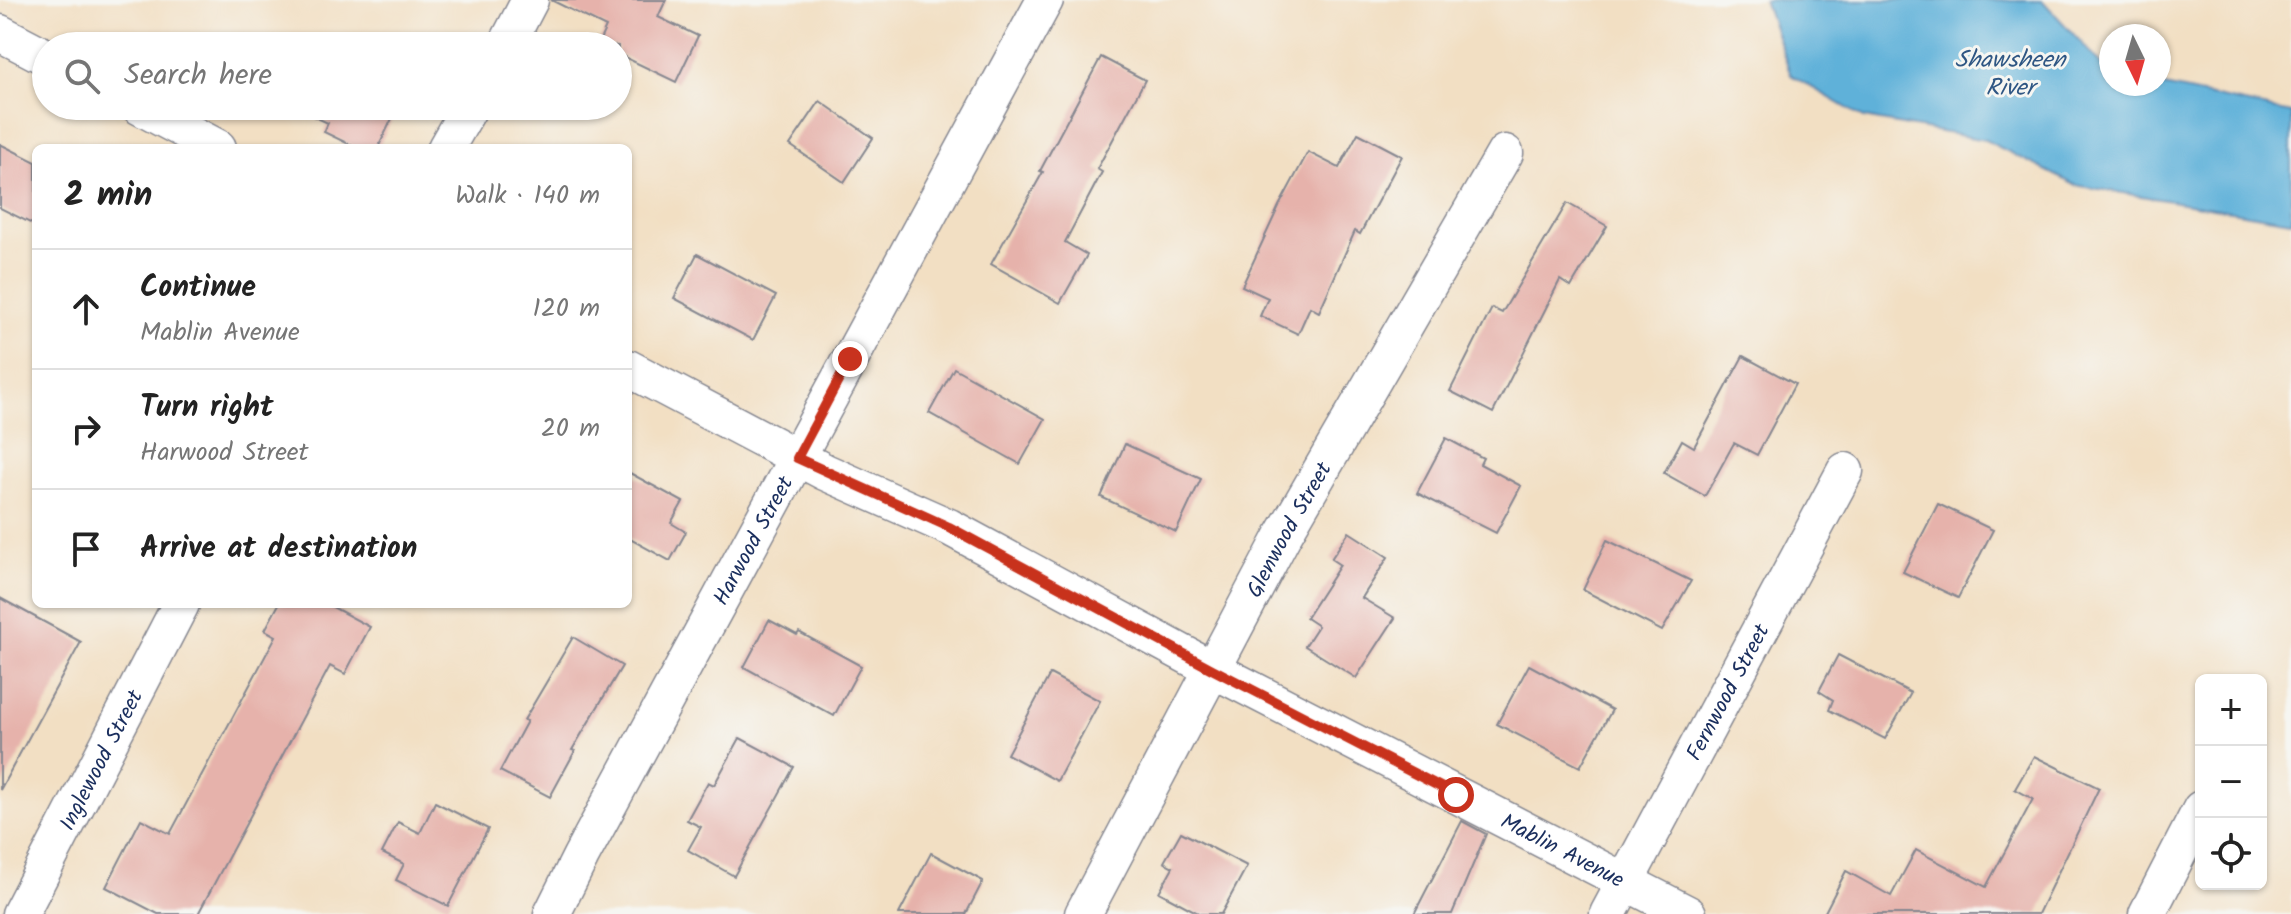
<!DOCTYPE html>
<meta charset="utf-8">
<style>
body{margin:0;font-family:Kalam,sans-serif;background:#f2f2f2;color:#222}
.controls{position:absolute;right:24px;bottom:24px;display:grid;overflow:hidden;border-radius:12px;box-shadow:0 2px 6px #0004}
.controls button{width:72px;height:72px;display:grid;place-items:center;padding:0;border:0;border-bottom:2px solid #e0e0e0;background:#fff;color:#222;font:40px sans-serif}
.compass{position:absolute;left:2099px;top:24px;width:72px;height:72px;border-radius:50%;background:#fff;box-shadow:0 2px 6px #0004;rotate:175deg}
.stop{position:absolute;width:24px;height:24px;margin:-18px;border:6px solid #c8321e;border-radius:50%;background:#fff}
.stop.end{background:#c8321e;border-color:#fff;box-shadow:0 2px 8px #0008}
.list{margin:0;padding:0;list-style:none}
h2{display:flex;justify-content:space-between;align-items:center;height:104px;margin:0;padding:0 32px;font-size:34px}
h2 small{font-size:26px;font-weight:400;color:#767676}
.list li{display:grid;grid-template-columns:52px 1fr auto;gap:24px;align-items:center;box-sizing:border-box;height:120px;padding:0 32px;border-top:2px solid #e0e0e0}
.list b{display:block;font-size:30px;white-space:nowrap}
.list p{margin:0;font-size:26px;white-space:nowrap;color:#767676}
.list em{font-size:26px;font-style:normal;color:#767676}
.icon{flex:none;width:44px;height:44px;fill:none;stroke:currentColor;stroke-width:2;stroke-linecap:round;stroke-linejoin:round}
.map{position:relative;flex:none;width:2291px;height:914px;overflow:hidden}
.search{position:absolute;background:#fff;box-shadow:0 2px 6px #0004;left:32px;top:32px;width:600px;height:88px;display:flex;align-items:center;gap:20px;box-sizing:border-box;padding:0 28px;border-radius:44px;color:#767676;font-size:30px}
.panel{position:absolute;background:#fff;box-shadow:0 2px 6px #0004;left:32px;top:144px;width:600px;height:464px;border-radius:12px}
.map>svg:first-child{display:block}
</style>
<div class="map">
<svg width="2291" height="914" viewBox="0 0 2291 914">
<rect width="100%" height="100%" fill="#f6f6f2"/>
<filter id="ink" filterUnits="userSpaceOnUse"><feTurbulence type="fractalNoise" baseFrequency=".0125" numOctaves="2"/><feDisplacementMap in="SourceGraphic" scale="16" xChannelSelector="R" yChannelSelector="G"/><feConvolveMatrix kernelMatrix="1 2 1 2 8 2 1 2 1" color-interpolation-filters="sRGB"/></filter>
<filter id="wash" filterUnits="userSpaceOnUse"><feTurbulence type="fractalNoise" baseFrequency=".006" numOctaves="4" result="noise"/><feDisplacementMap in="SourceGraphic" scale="32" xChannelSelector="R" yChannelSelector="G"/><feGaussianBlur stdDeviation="1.8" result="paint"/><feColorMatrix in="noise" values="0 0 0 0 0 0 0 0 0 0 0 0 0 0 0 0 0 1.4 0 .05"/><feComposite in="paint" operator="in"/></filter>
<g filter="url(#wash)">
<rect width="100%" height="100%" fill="#f2dfc3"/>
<polygon fill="#5eb1d9" stroke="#3c709c" stroke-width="2" points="1764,0 2042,0 2111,75 2111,84 2155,84 2291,113 2291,221 2075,185 1985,140 1864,118 1791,75"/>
<g id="blocks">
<g fill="#e6b2ab">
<polygon points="551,0 666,0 658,17 698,36 676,82 618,54 618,46 598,44 606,27"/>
<polygon points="1101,57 1145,80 1097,169 1102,172 1065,242 1087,255 1060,303 991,264 1043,172 1040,171"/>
<polygon points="820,101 873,138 844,182 790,145"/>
<polygon points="291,106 398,106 378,148 357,148 324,132 328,123"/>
<polygon points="1358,133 1402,156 1360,234 1355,231 1319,312 1310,307 1298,334 1260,316 1268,298 1242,286 1279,206 1308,152 1339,168"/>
<polygon points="0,144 36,162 36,226 0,208"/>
<polygon points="1567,203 1607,226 1571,287 1560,280 1493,413 1450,391 1492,308 1502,313"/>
<polygon points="697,254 776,296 753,340 674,298"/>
<polygon points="1743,356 1795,384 1757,455 1734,443 1705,496 1664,473 1682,440 1694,447"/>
<polygon points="954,368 1045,419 1020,464 929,413"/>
<polygon points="1446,438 1483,458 1480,464 1521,486 1496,533 1417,493"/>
<polygon points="1125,444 1201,479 1176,532 1101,497"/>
<polygon points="628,472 683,502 671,523 686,532 670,561 628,538"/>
<polygon points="1938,504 1993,530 1958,598 1903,572"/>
<polygon points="1349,532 1388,557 1362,598 1395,618 1356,678 1305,646 1318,626 1306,618 1340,565 1331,559"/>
<polygon points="1607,540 1691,581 1662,631 1583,590"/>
<polygon points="0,598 81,642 0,790"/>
<polygon points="279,604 327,604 370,627 345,674 330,666 198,914 158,914 106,887 141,819 170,834 276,636 265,630"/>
<polygon points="769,620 797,635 799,632 861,666 834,716 744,667"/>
<polygon points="573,637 622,666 572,750 575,751 550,797 500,771 527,721 524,720"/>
<polygon points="1838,655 1911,693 1885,739 1829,710 1833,700 1819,691"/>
<polygon points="1529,665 1612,710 1580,767 1497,724"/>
<polygon points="1050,674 1100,701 1057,781 1007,754"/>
<polygon points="740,738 794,767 734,876 688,850 701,827 687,820 708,782 714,785"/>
<polygon points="2034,756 2099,788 2038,914 1824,914 1846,871 1891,896 1916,850 1986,887 2033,799 2015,789"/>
<polygon points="435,802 488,829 448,906 396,880 404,864 382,853 398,822 420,833"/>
<polygon points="1462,821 1486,834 1452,914 1414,914"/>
<polygon points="1181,832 1247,866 1221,914 1200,914 1159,892 1173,867 1164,862"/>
<polygon points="931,853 983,881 966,914 899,914"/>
</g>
</g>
</g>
<g filter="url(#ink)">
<use href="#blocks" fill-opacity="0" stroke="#868790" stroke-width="2"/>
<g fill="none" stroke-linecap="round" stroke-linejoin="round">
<defs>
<g id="minor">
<polyline points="0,33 46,57"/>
<polyline points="506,46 530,0"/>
<polyline points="139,106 218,148"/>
<polyline points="446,148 470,106"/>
<path id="s1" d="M628 368 825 472 949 527 1212 669 1688 914"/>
<path id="s2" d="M20 914 181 604"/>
<path id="s3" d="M552 914 581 856 1045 0"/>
<path id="s4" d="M1083 914 1284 534 1505 153"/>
<path id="s5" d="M1608 914 1845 471"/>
<polyline points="2147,914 2201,809"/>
</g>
</defs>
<use href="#minor" stroke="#868790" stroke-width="39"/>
<use href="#minor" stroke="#fff" stroke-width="36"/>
</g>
</g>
<g fill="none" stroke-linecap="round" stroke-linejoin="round" filter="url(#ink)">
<polyline stroke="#c8321e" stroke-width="10" points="850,359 797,458 949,527 1212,669 1456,795"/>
</g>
<g text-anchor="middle" stroke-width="6" stroke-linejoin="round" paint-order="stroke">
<g font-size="22" fill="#1b2f5e" stroke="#f6f6f2">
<text dy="8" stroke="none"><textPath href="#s4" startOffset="436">Glenwood Street</textPath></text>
<text dy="8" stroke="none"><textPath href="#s3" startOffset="424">Harwood Street</textPath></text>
<text dy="8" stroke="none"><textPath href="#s5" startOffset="252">Fernwood Street</textPath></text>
<text dy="8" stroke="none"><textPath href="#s2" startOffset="174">Inglewood Street</textPath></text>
<text dy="8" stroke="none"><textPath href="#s1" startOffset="1052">Mablin Avenue</textPath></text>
</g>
<g font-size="24" font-style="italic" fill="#2f5683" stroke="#f6f6f2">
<text x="2010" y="67">Shawsheen<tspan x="2010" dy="28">River</tspan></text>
</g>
</g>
</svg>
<div class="controls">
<button>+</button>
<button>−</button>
<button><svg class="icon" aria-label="locate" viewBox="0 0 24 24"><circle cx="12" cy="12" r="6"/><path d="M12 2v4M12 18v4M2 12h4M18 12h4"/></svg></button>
</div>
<svg class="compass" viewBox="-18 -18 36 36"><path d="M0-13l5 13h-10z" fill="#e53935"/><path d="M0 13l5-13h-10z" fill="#767676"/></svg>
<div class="stop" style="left:1456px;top:795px"></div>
<div class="stop end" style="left:850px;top:359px"></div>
<div class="search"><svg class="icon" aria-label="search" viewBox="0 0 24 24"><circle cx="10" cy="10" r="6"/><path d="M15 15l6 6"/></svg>Search here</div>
<section class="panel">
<h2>2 min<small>Walk · 140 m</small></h2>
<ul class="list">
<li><svg class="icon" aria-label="ahead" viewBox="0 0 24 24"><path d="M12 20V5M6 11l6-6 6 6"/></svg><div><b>Continue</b><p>Mablin Avenue</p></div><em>120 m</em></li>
<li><svg class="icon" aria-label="right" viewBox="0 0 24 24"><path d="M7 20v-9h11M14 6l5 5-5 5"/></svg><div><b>Turn right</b><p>Harwood Street</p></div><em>20 m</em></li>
<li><svg class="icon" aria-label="arrive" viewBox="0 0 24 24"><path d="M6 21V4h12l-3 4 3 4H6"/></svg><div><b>Arrive at destination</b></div></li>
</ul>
</section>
</div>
